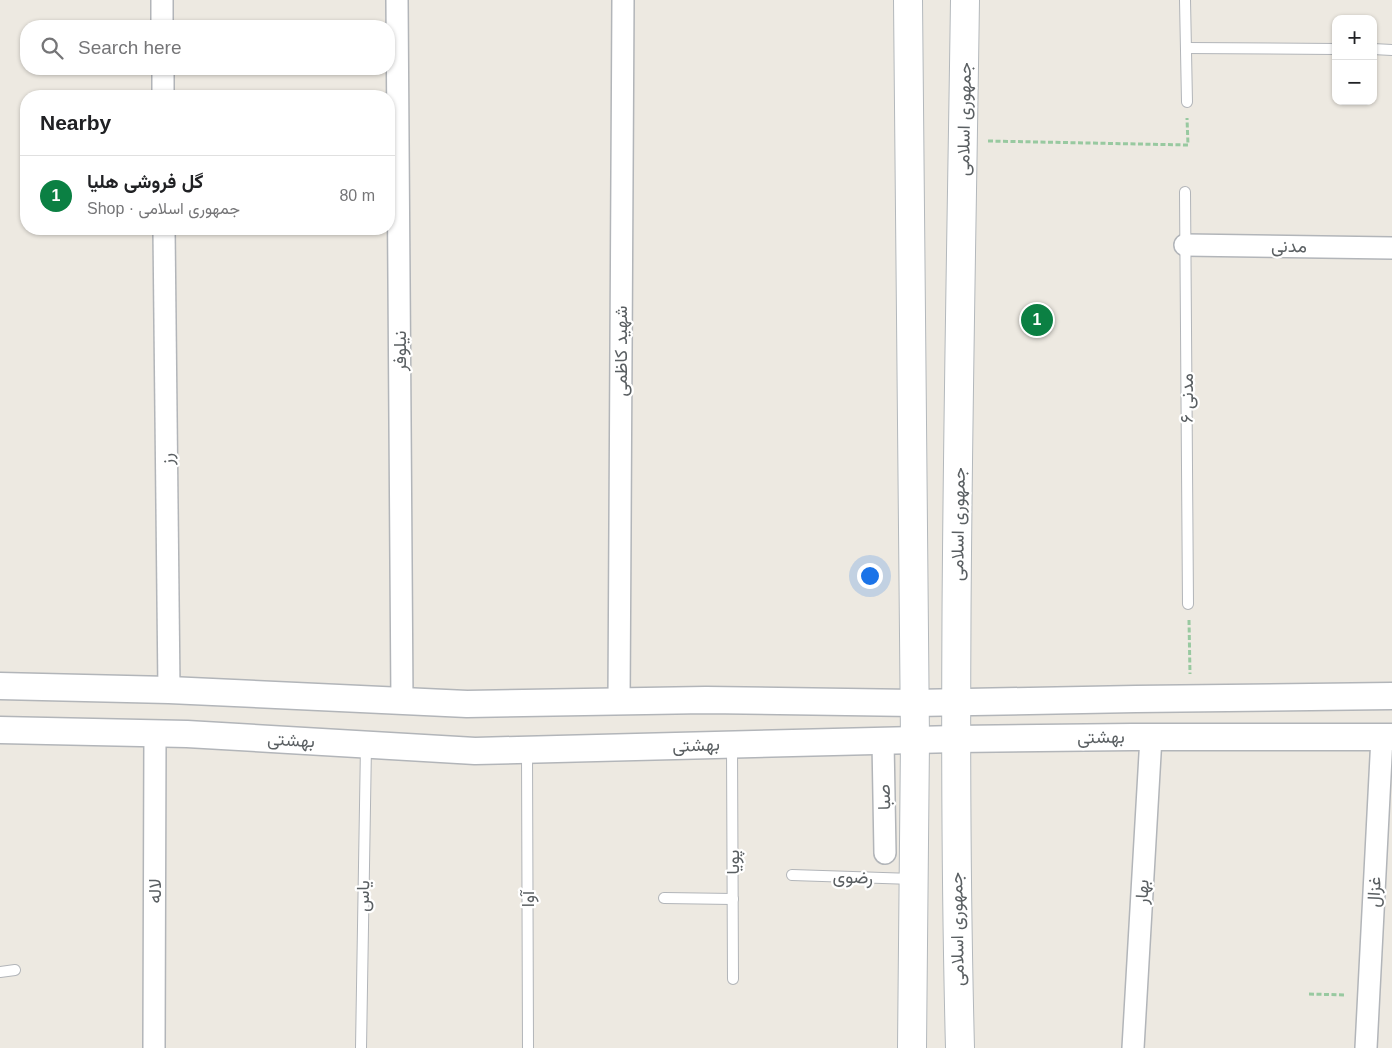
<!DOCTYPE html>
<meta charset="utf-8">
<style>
body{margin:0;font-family:Arial,Vazirmatn,sans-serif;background:#f2f2f2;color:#202124}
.controls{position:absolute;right:15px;top:15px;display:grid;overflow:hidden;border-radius:10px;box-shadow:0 1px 4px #0004}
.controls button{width:45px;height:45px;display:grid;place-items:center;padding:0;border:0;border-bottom:1px solid #e0e0e0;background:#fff;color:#202124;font:25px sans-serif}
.you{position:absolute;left:869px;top:575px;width:18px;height:18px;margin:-12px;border:4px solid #fff;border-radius:50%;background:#1a73e8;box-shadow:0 0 0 8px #1a73e833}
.badge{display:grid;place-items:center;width:32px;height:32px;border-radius:50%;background:#0b8043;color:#fff;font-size:16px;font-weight:700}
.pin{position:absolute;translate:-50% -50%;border:2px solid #fff;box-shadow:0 1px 5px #0006}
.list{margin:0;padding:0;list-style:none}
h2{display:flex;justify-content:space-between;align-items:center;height:65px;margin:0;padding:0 20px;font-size:21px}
h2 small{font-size:16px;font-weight:400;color:#757577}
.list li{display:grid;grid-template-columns:32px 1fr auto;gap:15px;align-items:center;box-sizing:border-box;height:80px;padding:0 20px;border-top:1px solid #e0e0e0}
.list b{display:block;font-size:19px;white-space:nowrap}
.list p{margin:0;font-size:16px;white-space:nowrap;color:#757577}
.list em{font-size:16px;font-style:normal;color:#757577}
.icon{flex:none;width:28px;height:28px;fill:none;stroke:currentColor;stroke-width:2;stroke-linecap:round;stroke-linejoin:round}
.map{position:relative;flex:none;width:1392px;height:1048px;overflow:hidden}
.search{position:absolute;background:#fff;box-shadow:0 1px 4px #0004;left:20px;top:20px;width:375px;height:55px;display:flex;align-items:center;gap:12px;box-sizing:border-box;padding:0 18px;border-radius:20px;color:#757577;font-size:19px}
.panel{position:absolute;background:#fff;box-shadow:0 1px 4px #0004;left:20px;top:90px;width:375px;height:145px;border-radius:20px}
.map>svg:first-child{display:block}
</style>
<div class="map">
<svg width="1392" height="1048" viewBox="0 0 1392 1048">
<rect width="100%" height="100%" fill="#ede9e1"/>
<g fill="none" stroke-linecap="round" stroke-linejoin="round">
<defs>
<g id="service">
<polyline points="1185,0 1187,102"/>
<polyline points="1186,48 1336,49"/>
<polyline points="1373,49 1392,50"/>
<polyline points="1185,192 1188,604"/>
<polyline points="732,745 733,979"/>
<polyline points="527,751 528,1048"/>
<polyline points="792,875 913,879"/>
<polyline points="664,898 733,899"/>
<polyline points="0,972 15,970"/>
<polyline points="361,1048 366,745"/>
</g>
<g id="minor">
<polyline points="162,0 162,26"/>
<polyline points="397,0 402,702"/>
<polyline points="163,69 163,96"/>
<polyline points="164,229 169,690"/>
<polyline points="1185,245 1392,248"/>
<polyline points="619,702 623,0"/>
<polyline points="883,741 885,853"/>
<polyline points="154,1048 155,734"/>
<polyline points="1133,1048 1151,737"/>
<polyline points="1366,1048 1382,737"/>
</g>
<g id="tertiary">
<polyline points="0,686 169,690 467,704 706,700 914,703 1136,699 1392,696"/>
<polyline points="0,730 187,734 475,751 956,739 1132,737 1392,737"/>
</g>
<g id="secondary">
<polyline points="908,0 915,740 912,1048"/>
<path d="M960 1048C951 699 960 349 965 0"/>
</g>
</defs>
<use href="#service" stroke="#b2b5b9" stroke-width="12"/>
<use href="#minor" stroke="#b2b5b9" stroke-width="24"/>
<use href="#tertiary" stroke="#b2b5b9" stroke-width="29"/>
<use href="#secondary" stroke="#b3b8bc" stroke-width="30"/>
<g stroke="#98c9a0" stroke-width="3" stroke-dasharray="5 2.5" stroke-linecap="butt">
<polyline points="988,141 1188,145 1187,118"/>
<polyline points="1189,620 1190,674"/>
<polyline points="1309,994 1346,995"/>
</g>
<use href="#service" stroke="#fff" stroke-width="10"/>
<use href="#minor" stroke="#fff" stroke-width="21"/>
<use href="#tertiary" stroke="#fff" stroke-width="26"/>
<use href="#secondary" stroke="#fff" stroke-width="28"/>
</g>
<g text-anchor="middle" stroke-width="4.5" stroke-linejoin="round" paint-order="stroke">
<g font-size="18" fill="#5a5f62" stroke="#fff">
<text transform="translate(964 119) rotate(-89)" y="6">جمهوری اسلامی</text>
<text transform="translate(1289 246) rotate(1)" y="6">مدنی</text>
<text transform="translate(400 351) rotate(-90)" y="6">نیلوفر</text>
<text transform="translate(621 351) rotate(-90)" y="6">شهید کاظمی</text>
<text transform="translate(1187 398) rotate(-90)" y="6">مدنی ۶</text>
<text transform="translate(167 459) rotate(-91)" y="6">رز</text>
<text transform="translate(958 524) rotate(-89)" y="6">جمهوری اسلامی</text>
<text transform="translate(1101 737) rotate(-1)" y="6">بهشتی</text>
<text transform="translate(291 740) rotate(3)" y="6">بهشتی</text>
<text transform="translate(696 745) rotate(-2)" y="6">بهشتی</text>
<text transform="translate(884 797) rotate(-91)" y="6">صبا</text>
<text transform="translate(733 862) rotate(-90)" y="6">پویا</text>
<text transform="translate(853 877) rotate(2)" y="6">رضوی</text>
<text transform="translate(155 891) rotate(-90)" y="6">لاله</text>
<text transform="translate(1142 892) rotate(-87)" y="6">بهار</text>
<text transform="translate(1374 892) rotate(-87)" y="6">غزال</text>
<text transform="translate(363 896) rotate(-89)" y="6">یاس</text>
<text transform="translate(528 899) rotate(-90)" y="6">آوا</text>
<text transform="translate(957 929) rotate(-91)" y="6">جمهوری اسلامی</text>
</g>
</g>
</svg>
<div class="controls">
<button>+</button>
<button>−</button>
</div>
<div class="you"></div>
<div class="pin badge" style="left:1037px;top:320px">1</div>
<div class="search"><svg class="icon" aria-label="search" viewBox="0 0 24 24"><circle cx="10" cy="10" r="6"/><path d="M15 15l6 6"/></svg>Search here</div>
<section class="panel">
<h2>Nearby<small></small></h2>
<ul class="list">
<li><span class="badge">1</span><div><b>گل فروشی هلیا</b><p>Shop · جمهوری اسلامی</p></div><em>80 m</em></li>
</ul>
</section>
</div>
